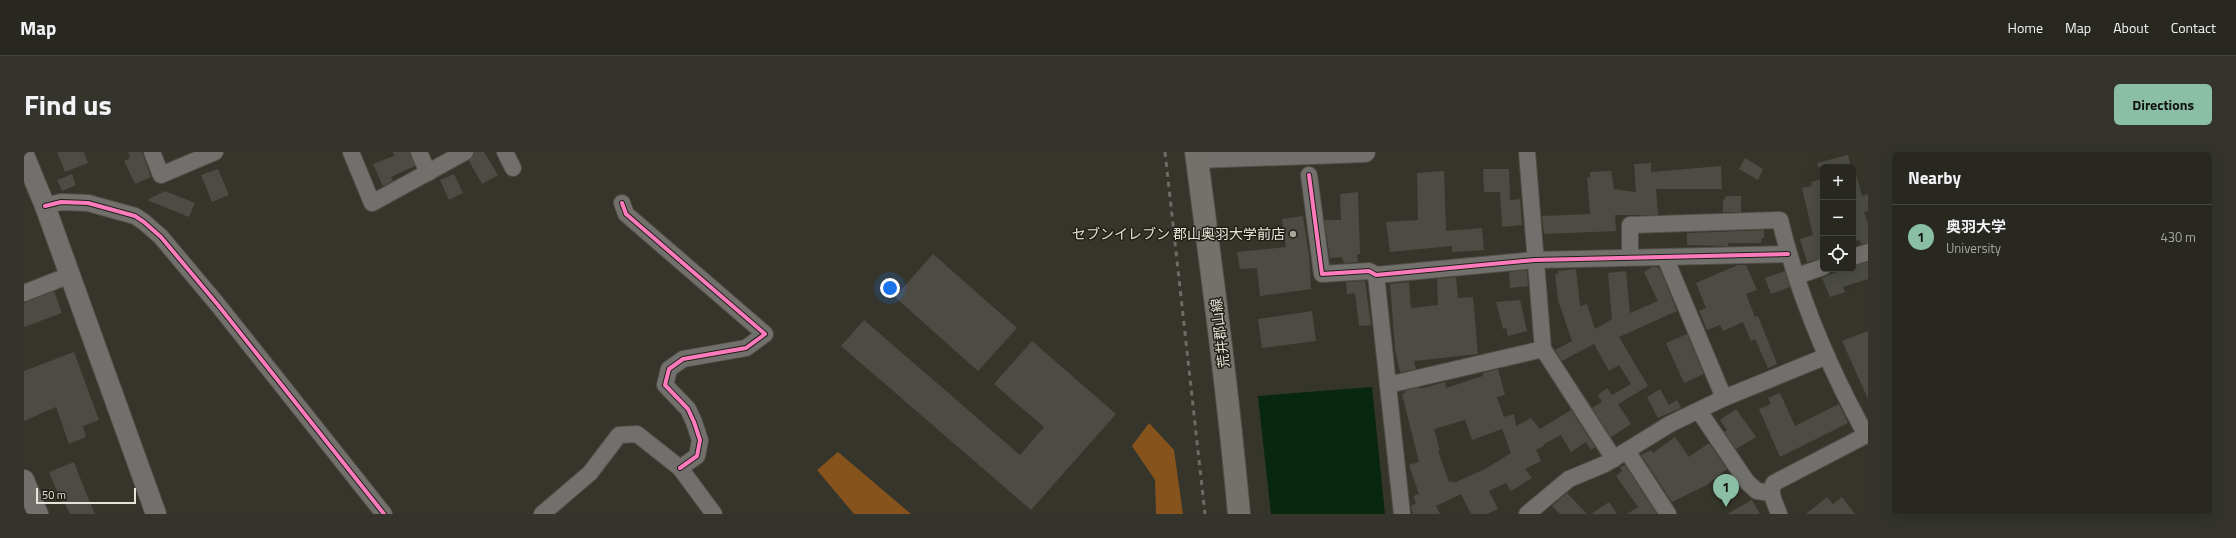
<!DOCTYPE html>
<meta charset="utf-8">
<style>
body{margin:0;font-family:"Titillium Web","Noto Sans JP",sans-serif;background:#34342d;color:#f1f3f6}
.controls{position:absolute;right:12px;top:12px;display:grid;overflow:hidden;border-radius:6px;box-shadow:0 4px 16px #0002}
.controls button{width:36px;height:36px;display:grid;place-items:center;padding:0;border:0;border-bottom:1px solid #44443e;background:#282820;color:#f1f3f6;font:20px sans-serif}
.scale{position:absolute;left:12px;bottom:10px;width:100px;box-sizing:border-box;padding-left:4px;border:2px solid #e4e4d9;border-top:0;font-size:11px;line-height:14px;white-space:nowrap;color:#e4e4d9;-webkit-text-stroke:3px #202018;paint-order:stroke}
.you{position:absolute;left:866px;top:136px;width:14px;height:14px;margin:-10px;border:3px solid #fff;border-radius:50%;background:#1a73e8;box-shadow:0 0 0 6px #1a73e833}
.badge{display:grid;place-items:center;width:26px;height:26px;border-radius:50%;background:#8abfa5;color:#111;font-size:13px;font-weight:700}
.pin{position:absolute;translate:-50% -33px;filter:drop-shadow(0 1px 2px #0008)}
.pin::after{content:'';position:absolute;top:21px;width:14px;height:12px;background:inherit;clip-path:polygon(0 0,100% 0,50% 100%)}
.list{margin:0;padding:0;list-style:none}
h2{display:flex;justify-content:space-between;align-items:center;height:52px;margin:0;padding:0 16px;font-size:17px}
h2 small{font-size:13px;font-weight:400;color:#a5a6a5}
.list li{display:grid;grid-template-columns:26px 1fr auto;gap:12px;align-items:center;box-sizing:border-box;height:64px;padding:0 16px;border-top:1px solid #44443e}
.list b{display:block;font-size:15px;white-space:nowrap}
.list p{margin:0;font-size:13px;white-space:nowrap;color:#a5a6a5}
.list em{font-size:13px;font-style:normal;color:#a5a6a5}
.icon{flex:none;width:22px;height:22px;fill:none;stroke:currentColor;stroke-width:2;stroke-linecap:round;stroke-linejoin:round}
.map{position:relative;flex:none;width:1844px;height:362px;overflow:hidden;border-radius:6px}
header{display:flex;align-items:center;gap:24px;box-sizing:border-box;height:56px;padding:0 20px;background:#282820;border-bottom:1px solid #44443e}
header strong{font-size:19px}
nav{display:flex;gap:22px;margin-inline-start:auto;font-size:14px}
.intro{display:flex;align-items:center;justify-content:space-between;box-sizing:border-box;height:96px;padding:0 24px}
h1{margin:0;font-size:28px}
.button{padding:10px 18px;border-radius:6px;background:#8abfa5;color:#111;font-size:14px;font-weight:700}
main{display:flex;gap:24px;padding:0 24px}
aside{flex:1;background:#282820;border-radius:6px;box-shadow:0 4px 16px #0002}
.map>svg:first-child{display:block}
</style>
<header>
<strong>Map</strong>
<nav><a>Home</a><a>Map</a><a>About</a><a>Contact</a></nav>
</header>
<div class="intro"><h1>Find us</h1><a class="button">Directions</a></div>
<main>
<div class="map">
<svg width="1844" height="362" viewBox="0 0 1844 362">
<rect width="100%" height="100%" fill="#36352b"/>
<g fill="#86531c">
<polygon points="1125,271 1150,298 1159,362 1132,362 1131,328 1108,294"/>
<polygon points="814,300 887,362 830,362 793,318"/>
</g>
<polygon fill="#07270e" points="1348,235 1361,362 1247,362 1234,244"/>
<g fill="#4c4c45" fill-rule="evenodd">
<polygon points="33,0 60,0 64,11 41,20"/>
<polygon points="104,0 118,0 127,25 111,32 100,9 106,6"/>
<polygon points="369,0 386,0 391,14 367,25 369,29 359,34 349,12 370,4"/>
<polygon points="450,0 460,0 474,23 458,32 445,9"/>
<polygon points="1824,3 1827,15 1794,15 1793,11"/>
<polygon points="1721,6 1739,17 1734,28 1715,17"/>
<polygon points="1627,11 1627,20 1697,14 1698,37 1632,37 1634,63 1591,63 1592,79 1520,82 1518,64 1566,62 1563,25 1566,26 1566,20 1587,19 1590,37 1612,40 1610,12"/>
<polygon points="194,17 205,43 188,50 177,23"/>
<polygon points="1459,17 1485,17 1486,48 1496,47 1498,73 1478,75 1476,40 1460,40"/>
<polygon points="1420,19 1422,79 1458,76 1460,98 1428,100 1428,94 1366,100 1362,70 1394,68 1393,21"/>
<polygon points="48,22 52,33 38,39 33,28"/>
<polygon points="430,22 439,41 425,48 416,28"/>
<polygon points="1832,22 1838,44 1844,42 1844,59 1840,60 1844,72 1844,91 1837,92 1835,88 1829,90 1829,23"/>
<polygon points="1799,27 1799,106 1783,110 1776,87 1789,83 1778,36 1788,34 1787,30"/>
<polygon points="141,39 171,51 165,65 123,48"/>
<polygon points="1334,40 1336,102 1333,102 1334,110 1320,111 1318,105 1306,106 1300,68 1317,68 1316,42"/>
<polygon points="1702,44 1717,44 1717,60 1699,60 1699,50"/>
<polygon points="1279,64 1285,104 1287,137 1236,144 1233,116 1216,117 1213,100 1262,95 1258,67"/>
<polygon points="1740,78 1740,86 1738,86 1737,91 1704,91 1704,94 1663,93 1663,81"/>
<polygon points="909,102 993,176 954,219 871,145"/>
<polygon points="1844,110 1844,127 1819,135 1821,140 1806,145 1798,126 1821,117 1829,117 1829,114"/>
<polygon points="1714,113 1722,113 1733,138 1722,142 1731,165 1734,164 1753,212 1744,216 1731,187 1727,189 1719,170 1699,179 1696,173 1683,178 1675,159 1682,156 1672,131"/>
<polygon points="1628,115 1634,115 1637,119 1653,159 1595,185 1624,234 1594,252 1607,272 1587,285 1568,256 1578,250 1574,243 1583,236 1588,243 1607,232 1595,213 1585,219 1570,192 1538,209 1531,198 1548,189 1534,148 1531,122 1534,122 1534,119 1552,117 1556,154 1563,152 1571,177 1588,167 1584,121 1602,119 1606,161 1634,149 1620,120"/>
<polygon points="1503,118 1504,134 1486,136 1485,120"/>
<polygon points="1761,119 1766,135 1747,142 1741,126"/>
<polygon points="1432,125 1434,146 1449,145 1454,202 1390,209 1392,217 1376,220 1371,197 1366,132 1385,130 1387,156 1414,153 1413,127"/>
<polygon points="1341,129 1347,173 1335,174 1331,141 1323,142 1322,130"/>
<polygon points="30,139 38,161 0,175 0,151"/>
<polygon points="1496,148 1503,179 1484,184 1482,176 1479,177 1472,150"/>
<polygon points="1288,159 1292,189 1238,196 1234,167"/>
<polygon points="840,168 996,303 1020,275 970,232 1008,189 1092,262 1007,358 817,194"/>
<polygon points="1844,179 1844,247 1818,189"/>
<polygon points="1663,182 1680,222 1660,231 1642,191"/>
<polygon points="50,200 75,268 59,274 62,285 45,292 32,255 0,269 0,219"/>
<path d="M1474 217 1481 243 1473 245 1480 265 1490 262 1492 274 1507 266 1516 277 1547 258 1571 295 1567 298 1562 290 1547 300 1537 283 1520 292 1521 293 1512 298 1517 309 1501 317 1508 326 1487 339 1482 331 1465 339 1474 357 1463 362H1447L1437 342 1412 354 1416 362H1389L1387 354 1392 351 1389 344 1395 342 1385 313 1395 310 1378 242 1381 241 1380 239 1396 235V237L1421 230 1422 236 1459 224V221ZM1441 268 1448 288 1478 277 1487 301 1461 317 1430 331 1429 329 1425 330 1414 299H1416L1410 277Z"/>
<polygon points="1636,237 1645,253 1653,248 1657,256 1634,266 1623,245"/>
<polygon points="1756,241 1771,274 1815,252 1824,271 1756,305 1735,257 1747,252 1744,246"/>
<polygon points="1712,257 1732,285 1712,297 1700,280 1703,278 1696,268"/>
<polygon points="1651,285 1665,305 1685,291 1703,317 1681,334 1648,350 1617,303 1627,298 1629,301"/>
<polygon points="50,310 62,341 71,362 46,362 40,350 38,351 25,320"/>
<polygon points="1601,313 1633,362 1603,362 1614,355 1592,324 1598,319 1596,315"/>
<polygon points="1543,341 1563,362 1536,362 1528,354"/>
<polygon points="1803,345 1809,352 1818,345 1831,362 1782,362"/>
<polygon points="1728,348 1736,362 1703,362"/>
<polygon points="1585,350 1593,362 1567,362"/>
</g>
<g fill="none" stroke-linecap="round" stroke-linejoin="round">
<defs>
<g id="minor">
<polyline points="128,0 137,23 191,0"/>
<polyline points="327,0 348,51 441,0"/>
<polyline points="395,0 404,21"/>
<polyline points="481,0 489,16"/>
<polyline points="1503,0 1519,197 1590,307"/>
<polyline points="1285,23 1298,122 1345,119 1352,123 1511,108 1764,102"/>
<polyline points="598,51 602,62 741,182 722,196 659,207 645,217 641,233 664,257 670,270 676,288 673,304 656,316"/>
<polyline points="21,54 37,50 64,51 111,64 120,70 137,85 194,153 360,362"/>
<path d="M1606 105V73L1756 68C1774 142 1805 216 1842 283"/>
<polyline points="1641,105 1700,246"/>
<polyline points="1829,105 1844,100"/>
<polyline points="1352,123 1378,362"/>
<polyline points="1773,124 1799,115"/>
<polyline points="0,141 46,123"/>
<polyline points="1364,233 1519,197"/>
<polyline points="1675,259 1723,330 1733,339 1748,341"/>
<polyline points="1603,299 1644,362"/>
<polyline points="518,362 566,321 595,283 613,282 656,316 690,362"/>
<polyline points="1503,362 1545,327 1581,312 1646,272 1700,246 1803,204"/>
<path d="M1755 362C1752 352 1744 341 1750 331L1844 282"/>
</g>
<g id="tertiary">
<polyline points="0,3 21,54 132,362"/>
<polyline points="1173,6 1341,0"/>
<polyline points="0,328 14,362"/>
</g>
<path id="secondary" d="M1172 0C1188 121 1204 241 1215 362"/>
</defs>
<use href="#minor" stroke="#515048" stroke-width="18"/>
<use href="#tertiary" stroke="#515048" stroke-width="22"/>
<use href="#secondary" stroke="#515048" stroke-width="24"/>
<use href="#minor" stroke="#72706c" stroke-width="16"/>
<use href="#tertiary" stroke="#72706c" stroke-width="20"/>
<use href="#secondary" stroke="#73716c" stroke-width="22"/>
<polyline stroke="#6c6b65" stroke-width="3" stroke-dasharray="5 5" stroke-linecap="butt" points="1141,0 1181,362"/>
<defs>
<g id="cycleway">
<polyline points="1285,23 1298,122 1345,119 1352,123 1511,108 1764,102"/>
<polyline points="598,51 602,62 741,182 722,196 659,207 645,217 641,233 664,257 670,270 676,288 673,304 656,316"/>
<polyline points="21,54 37,50 64,51 111,64 120,70 137,85 194,153 360,362"/>
</g>
</defs>
<use href="#cycleway" stroke="#202018" stroke-width="6"/>
<use href="#cycleway" stroke="#fd7abc" stroke-width="4"/>
</g>
<circle fill="#a7a79c" stroke="#202018" stroke-width="1.5" cx="1269" cy="82" r="4"/>
<g text-anchor="middle" stroke-width="3" stroke-linejoin="round" paint-order="stroke">
<g font-size="14" fill="#e4e4d9" stroke="#202018" text-anchor="end">
<text x="1261" y="87">セブンイレブン 郡山奥羽大学前店</text>
</g>
<g font-size="14" fill="#e4e4d9" stroke="#202018">
<text transform="translate(1196 181) rotate(-97)" y="5">荒井郡山線</text>
</g>
</g>
</svg>
<div class="controls">
<button>+</button>
<button>−</button>
<button><svg class="icon" aria-label="locate" viewBox="0 0 24 24"><circle cx="12" cy="12" r="6"/><path d="M12 2v4M12 18v4M2 12h4M18 12h4"/></svg></button>
</div>
<div class="scale">50 m</div>
<div class="you"></div>
<div class="pin badge" style="left:1702px;top:355px">1</div>
</div>
<aside>
<h2>Nearby<small></small></h2>
<ul class="list">
<li><span class="badge">1</span><div><b>奥羽大学</b><p>University</p></div><em>430 m</em></li>
</ul>
</aside>
</main>
